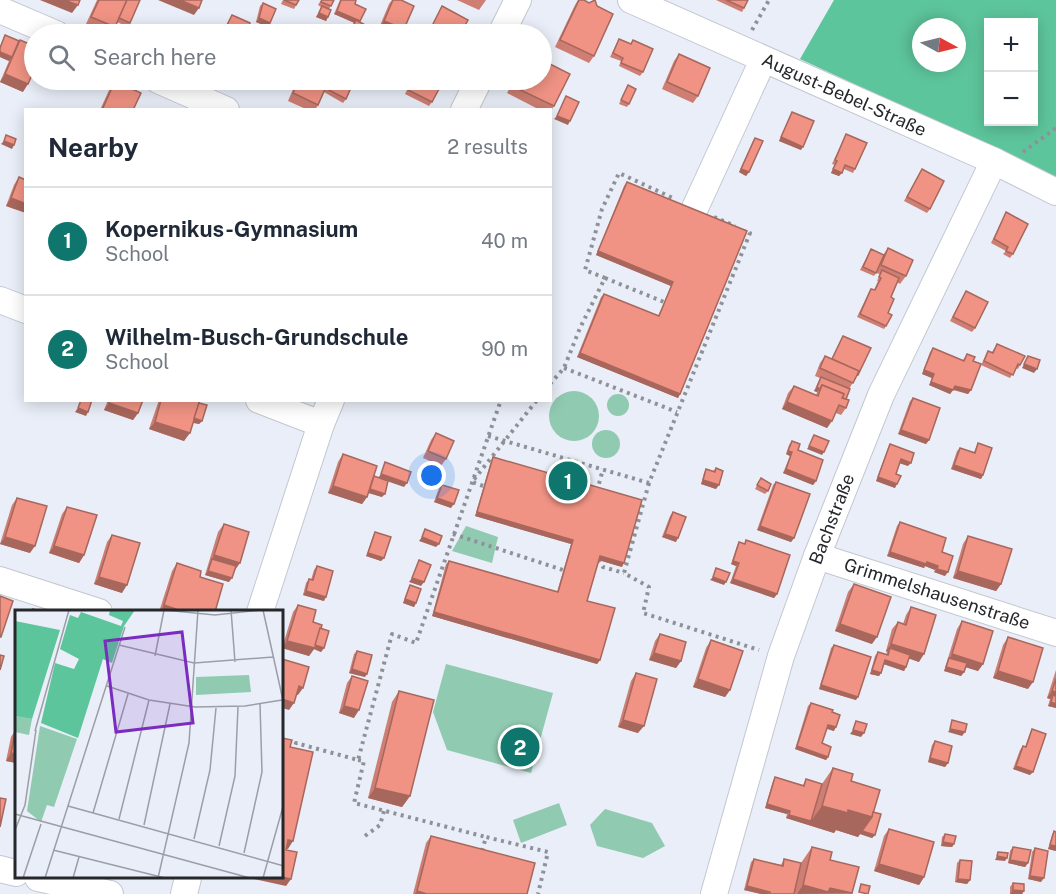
<!DOCTYPE html>
<meta charset="utf-8">
<style>
body{margin:0;font-family:"Public Sans",sans-serif;background:#f2f2f3;color:#1f2937}
.controls{position:absolute;right:18px;top:18px;display:grid;overflow:hidden;border-radius:0px;box-shadow:0 3px 15px #0003}
.controls button{width:54px;height:54px;display:grid;place-items:center;padding:0;border:0;border-bottom:2px solid #e0e1e3;background:#fff;color:#1f2937;font:30px sans-serif}
.compass{position:absolute;left:912px;top:18px;width:54px;height:54px;border-radius:50%;background:#fff;box-shadow:0 3px 15px #0003;rotate:97deg}
.you{position:absolute;left:432px;top:476px;width:21px;height:21px;margin:-15px;border:4px solid #fff;border-radius:50%;background:#1a73e8;box-shadow:0 0 0 9px #1a73e833}
.badge{display:grid;place-items:center;width:39px;height:39px;border-radius:50%;background:#0f766e;color:#fff;font-size:20px;font-weight:700}
.pin{position:absolute;translate:-50% -50%;border:3px solid #fff;box-shadow:0 2px 6px #0006}
.list{margin:0;padding:0;list-style:none}
h2{display:flex;justify-content:space-between;align-items:center;height:78px;margin:0;padding:0 24px;font-size:26px}
h2 small{font-size:20px;font-weight:400;color:#747a83}
.list li{display:grid;grid-template-columns:39px 1fr auto;gap:18px;align-items:center;box-sizing:border-box;height:108px;padding:0 24px;border-top:2px solid #e0e1e3}
.list b{display:block;font-size:22px;white-space:nowrap}
.list p{margin:0;font-size:20px;white-space:nowrap;color:#747a83}
.list em{font-size:20px;font-style:normal;color:#747a83}
.icon{flex:none;width:33px;height:33px;fill:none;stroke:currentColor;stroke-width:2;stroke-linecap:round;stroke-linejoin:round}
.map{position:relative;flex:none;width:1056px;height:894px;overflow:hidden}
.search{position:absolute;background:#fff;box-shadow:0 3px 15px #0003;left:24px;top:24px;width:528px;height:66px;display:flex;align-items:center;gap:15px;box-sizing:border-box;padding:0 21px;border-radius:33px;color:#747a83;font-size:22px}
.panel{position:absolute;background:#fff;box-shadow:0 3px 15px #0003;left:24px;top:108px;width:528px;height:294px;border-radius:0px}
.map>svg:first-child{display:block}
</style>
<div class="map">
<svg width="1056" height="894" viewBox="0 0 1056 894">
<rect width="100%" height="100%" fill="#e9eef8"/>
<g fill="#90cab0">
<circle cx="574" cy="416" r="25"/>
<circle cx="618" cy="405" r="11"/>
<circle cx="606" cy="444" r="14"/>
<polygon points="466,526 498,537 492,563 452,551"/>
<polygon points="446,664 553,693 531,773 447,750 433,712"/>
<polygon points="559,803 567,825 521,843 513,820"/>
<polygon points="605,809 652,823 665,846 643,858 597,846 590,825"/>
</g>
<path fill="#5dc59c" fill-rule="evenodd" d="M834 0H1056V177L800 59ZM988 22H1034V122H988ZM921 27H957V63H921Z"/>
<g fill="none" stroke-linecap="round" stroke-linejoin="round">
<defs>
<g id="minor">
<polyline points="631,0 994,161 1056,192"/>
<polyline points="0,10 56,34"/>
<polyline points="501,34 518,0"/>
<polyline points="158,80 226,110"/>
<polyline points="464,110 479,80"/>
<polyline points="695,208 763,60"/>
<polyline points="0,300 26,310"/>
<polyline points="259,400 321,424"/>
<polyline points="817,556 1056,633"/>
<polyline points="0,580 99,612"/>
<polyline points="260,612 321,424 331,400"/>
<polyline points="0,869 16,873"/>
<polyline points="38,878 110,894"/>
<polyline points="184,894 188,878"/>
<polyline points="714,894 781,656 817,556 881,395 994,161"/>
</g>
</defs>
<use href="#minor" stroke="#c2c7d0" stroke-width="28"/>
<g stroke="#8e9298" stroke-width="4" stroke-dasharray="3 4.5" stroke-linecap="butt">
<polyline points="752,30 769,0"/>
<polyline points="1023,152 1056,128"/>
<polyline points="714,217 735,226"/>
<polyline points="605,278 664,302"/>
<polyline points="564,368 677,412"/>
<polyline points="550,384 564,368 580,328 605,278 585,270 602,209 619,173 675,199"/>
<polyline points="488,436 649,483 750,233 744,231"/>
<polyline points="649,483 624,573 649,587 643,613 759,650"/>
<polyline points="483,486 472,482 537,400"/>
<polyline points="597,491 603,469"/>
<polyline points="453,534 563,570"/>
<polyline points="598,560 603,567 624,573"/>
<polyline points="294,752 296,743 358,760 392,634 416,643 501,400"/>
<polyline points="358,760 364,761 354,803 486,837"/>
<polyline points="365,836 380,825 384,811"/>
<polyline points="482,851 486,837 548,852 538,894"/>
</g>
<use href="#minor" stroke="#fff" stroke-width="26"/>
</g>
<g fill="#ce7e72">
<polygon points="97,0 140,0 128,27 117,22 110,34 86,24"/>
<polygon points="283,0 299,0 294,9 281,4"/>
<polygon points="321,0 334,0 329,9 328,17 326,21 316,17 321,7 318,5"/>
<polygon points="340,0 356,0 355,4 359,22 369,27 365,34 360,34 350,30 354,23 334,14"/>
<polygon points="392,0 401,0 404,29 400,34 393,34 379,28 389,4"/>
<polygon points="457,0 486,0 479,10"/>
<polygon points="578,0 594,56 589,63 555,47 575,5"/>
<polygon points="716,0 748,0 742,12"/>
<polygon points="263,3 270,23 268,27 256,22 260,6"/>
<polygon points="232,15 247,32 253,34 222,34"/>
<polygon points="5,35 17,44 20,40 23,92 0,82 9,61 0,57 0,46"/>
<polygon points="619,39 630,44 633,40 643,72 640,76 619,66 621,61 610,57"/>
<polygon points="679,54 698,96 693,103 662,89 674,61"/>
<polygon points="259,80 275,80 272,85"/>
<polygon points="297,80 349,80 346,99 343,103 324,92 318,105 315,110 308,110 288,101"/>
<polygon points="405,80 438,80 434,87 432,102 429,106 405,94 411,82"/>
<polygon points="514,80 542,80 554,106 550,112 550,110 540,110 507,93"/>
<polygon points="115,81 133,110 100,110 110,88"/>
<polygon points="628,85 629,104 627,107 619,104"/>
<polygon points="792,112 801,150 779,141 790,116"/>
<polygon points="846,134 855,169 853,173 844,169 839,176 831,173 835,165 832,164"/>
<polygon points="755,138 749,172 746,176 739,172 753,141"/>
<polygon points="922,169 930,209 927,213 904,201"/>
<polygon points="19,177 26,180 26,213 6,206 14,185"/>
<polygon points="627,182 747,231 680,394 678,398 577,357 601,297 604,294 658,316 671,286 596,255 624,186"/>
<polygon points="1006,212 1013,254 1010,258 1003,254 1006,251 991,243"/>
<polygon points="888,248 906,276 900,284 897,282 891,297 886,326 884,329 857,317 869,292 871,289 874,290 878,281 877,281 880,274 876,273 874,276 860,270 871,249 883,255"/>
<polygon points="966,291 975,328 972,332 950,321"/>
<polygon points="843,336 858,375 855,379 849,389 846,399 846,408 841,415 836,413 827,428 782,409 788,393 794,386 816,396 817,392 814,391 820,378 815,376 820,363 825,356 832,359"/>
<polygon points="997,344 1020,365 1018,369 1016,368 1010,378 981,365 988,351 992,352"/>
<polygon points="933,348 963,360 967,354 973,361 971,390 968,394 953,390 950,394 929,385 932,378 922,374 930,352"/>
<polygon points="913,398 929,440 926,444 898,434 910,401"/>
<polygon points="108,400 143,400 138,413 133,420 104,410"/>
<polygon points="159,400 200,400 199,403 202,421 199,424 193,423 184,441 149,429"/>
<polygon points="436,433 446,459 441,466 423,458 431,440"/>
<polygon points="792,441 816,481 813,485 783,473 790,456 786,454 789,445"/>
<polygon points="978,443 983,475 981,479 951,469 957,451 960,448 974,452"/>
<polygon points="890,444 908,466 900,463 896,474 895,488 876,481 888,448"/>
<polygon points="343,454 374,476 382,497 368,493 367,497 362,504 328,493 338,462"/>
<polygon points="493,457 622,567 599,560 587,601 600,660 597,664 432,616 446,564 449,561 557,592 571,544 475,516 491,461"/>
<polygon points="716,468 716,489 701,484 704,473 706,469 713,471"/>
<polygon points="761,478 768,491 765,494 755,489"/>
<polygon points="776,482 794,538 791,542 757,530 773,485"/>
<polygon points="442,485 451,508 434,502 439,488"/>
<polygon points="17,498 30,553 0,544 12,505"/>
<polygon points="67,507 84,555 79,563 49,553 62,514"/>
<polygon points="673,512 676,542 662,537 670,516"/>
<polygon points="900,522 942,552 945,576 934,572 935,570 925,566 924,568 887,556 897,526"/>
<polygon points="224,524 229,582 205,575 218,532"/>
<polygon points="375,532 384,558 381,561 366,556 373,536"/>
<polygon points="112,535 122,593 94,584 107,542"/>
<polygon points="968,536 1001,584 996,591 953,578 963,544"/>
<polygon points="746,540 777,594 774,598 730,583 736,566 731,564 737,546 739,542 744,544"/>
<polygon points="177,563 200,577 215,612 159,612 172,571"/>
<polygon points="317,566 324,601 303,595 306,583 309,579 311,580 314,570"/>
<polygon points="854,584 872,644 835,631 848,592"/>
<polygon points="410,585 416,603 414,607 403,603 408,589"/>
<polygon points="298,605 313,622 320,628 324,648 321,652 314,649 309,656 282,648 293,612"/>
<polygon points="911,607 919,662 909,658 906,667 904,671 884,664 881,673 879,676 870,674 875,656 878,652 886,655 887,652 886,651 892,629 898,622 903,624 906,615"/>
<polygon points="962,621 983,664 978,671 966,667 964,672 961,676 944,671 957,629"/>
<polygon points="660,634 681,661 676,668 649,660 655,641"/>
<polygon points="1008,637 1028,689 993,678 1003,645"/>
<polygon points="711,640 730,690 725,697 693,687 706,648"/>
<polygon points="834,645 856,700 819,689 831,648"/>
<polygon points="357,651 365,677 349,673 354,654"/>
<polygon points="1056,670 1056,708 1048,706 1050,699 1047,698"/>
<polygon points="636,673 638,733 618,727 631,681"/>
<polygon points="352,676 354,718 339,713 347,683"/>
<polygon points="399,691 410,796 402,807 368,798 392,702"/>
<polygon points="811,703 832,712 834,731 827,729 822,743 828,757 826,760 795,749 808,706"/>
<polygon points="16,729 16,763 6,761 11,737"/>
<polygon points="1032,729 1030,775 1013,769 1020,750 1023,746 1025,747 1030,733"/>
<polygon points="935,741 948,763 945,767 928,762 932,745"/>
<polygon points="833,768 851,781 873,812 875,835 872,838 860,834 858,837 836,830 834,833 786,818 787,814 765,808 773,781 775,777 803,785 806,779 822,784"/>
<polygon points="889,829 924,877 919,885 874,871 884,836"/>
<polygon points="1054,831 1056,851 1048,849 1052,835"/>
<polygon points="945,834 954,844 952,847 941,846 942,837"/>
<polygon points="431,836 527,894 413,894 426,843"/>
<polygon points="812,847 830,860 852,894 761,894 744,890 751,862 754,859 781,865 784,859 801,863"/>
<polygon points="1013,847 1028,863 1025,867 1008,863 1010,851"/>
<polygon points="1035,848 1041,882 1028,879 1032,852"/>
<polygon points="960,860 970,880 967,884 955,882 957,863"/>
<polygon points="1013,883 1024,891 1022,894 1010,894 1010,887"/>
</g>
<g fill="#a8675c">
<polygon points="40,0 64,0 78,5 72,13"/>
<polygon points="158,0 180,0 199,8 194,15"/>
<polygon points="337,11 360,21 358,24 334,14"/>
<polygon points="319,13 328,17 326,21 316,17"/>
<polygon points="259,18 270,23 268,27 256,22"/>
<polygon points="384,21 404,29 400,34 393,34 379,28"/>
<polygon points="0,52 12,57 9,61 0,57"/>
<polygon points="5,74 28,84 23,92 0,82"/>
<polygon points="557,116 570,121 568,125 554,119"/>
<polygon points="781,137 803,147 801,150 779,141"/>
<polygon points="4,141 14,145 12,149 1,144"/>
<polygon points="741,169 749,172 746,176 739,172"/>
<polygon points="833,169 842,173 839,176 831,173"/>
<polygon points="11,198 26,204 26,213 6,206"/>
<polygon points="598,251 673,282 671,286 596,255"/>
<polygon points="580,353 680,394 678,398 577,357"/>
<polygon points="1024,364 1037,369 1034,373 1022,368"/>
<polygon points="924,370 934,374 932,378 922,374"/>
<polygon points="931,382 953,390 950,394 929,385"/>
<polygon points="955,386 971,390 968,394 952,389"/>
<polygon points="817,387 820,389 817,392 814,391"/>
<polygon points="787,402 832,421 827,428 782,409"/>
<polygon points="109,403 138,413 133,420 104,410"/>
<polygon points="78,408 88,412 86,416 75,412"/>
<polygon points="193,418 202,421 199,424 191,422"/>
<polygon points="155,422 190,433 184,441 149,429"/>
<polygon points="901,430 929,440 926,444 898,434"/>
<polygon points="809,446 824,452 822,455 807,449"/>
<polygon points="788,451 792,452 790,456 786,454"/>
<polygon points="901,459 911,463 908,466 899,463"/>
<polygon points="954,465 983,475 981,479 951,469"/>
<polygon points="786,469 816,481 813,485 783,473"/>
<polygon points="381,474 407,483 404,487 378,478"/>
<polygon points="878,477 897,484 895,488 876,481"/>
<polygon points="703,480 719,485 716,489 701,484"/>
<polygon points="333,486 367,497 362,504 328,493"/>
<polygon points="369,488 385,494 382,497 366,492"/>
<polygon points="437,498 454,504 451,508 434,502"/>
<polygon points="477,512 573,540 571,544 475,516"/>
<polygon points="760,526 794,538 791,542 757,530"/>
<polygon points="665,534 678,538 676,542 662,537"/>
<polygon points="5,537 35,546 30,553 0,544"/>
<polygon points="422,537 439,544 436,547 419,541"/>
<polygon points="54,546 84,555 79,563 49,553"/>
<polygon points="890,552 927,562 938,566 935,570 925,566 924,568 887,556"/>
<polygon points="368,553 384,558 381,561 366,556"/>
<polygon points="214,555 240,563 235,570 212,559"/>
<polygon points="600,556 624,563 622,567 598,560"/>
<polygon points="733,561 739,563 736,566 731,564"/>
<polygon points="937,569 948,572 945,576 934,572"/>
<polygon points="208,571 232,578 229,582 205,575"/>
<polygon points="958,571 1001,584 996,591 953,578"/>
<polygon points="99,577 127,585 122,593 94,584"/>
<polygon points="713,577 726,582 724,585 710,580"/>
<polygon points="412,578 424,582 421,586 409,582"/>
<polygon points="733,579 777,594 774,598 730,583"/>
<polygon points="306,591 326,597 324,601 303,595"/>
<polygon points="405,599 416,603 414,607 403,603"/>
<polygon points="164,605 176,609 174,612 160,612"/>
<polygon points="434,612 600,660 597,664 432,616"/>
<polygon points="840,624 877,637 872,644 835,631"/>
<polygon points="287,641 314,645 324,648 321,652 314,649 309,656 282,648"/>
<polygon points="891,644 924,654 919,662 889,652 890,648 887,652 886,651"/>
<polygon points="654,653 681,661 676,668 649,660"/>
<polygon points="952,654 983,664 978,671 948,662"/>
<polygon points="885,660 906,667 904,671 883,664"/>
<polygon points="946,667 964,672 961,676 944,671"/>
<polygon points="352,669 367,674 365,677 349,673"/>
<polygon points="872,670 881,673 879,676 870,674"/>
<polygon points="998,671 1033,682 1028,689 993,678"/>
<polygon points="698,679 730,690 725,697 693,687"/>
<polygon points="821,685 858,697 856,700 819,689"/>
<polygon points="299,686 303,688 298,695 294,694"/>
<polygon points="1052,691 1056,692 1056,701 1053,695 1050,699 1047,698"/>
<polygon points="282,699 294,703 289,710 282,708"/>
<polygon points="1051,702 1056,704 1056,708 1048,706"/>
<polygon points="344,706 359,710 354,718 339,713"/>
<polygon points="623,720 644,726 638,733 618,727"/>
<polygon points="828,725 836,727 834,731 825,728"/>
<polygon points="950,729 965,732 962,736 948,732"/>
<polygon points="853,730 864,733 861,737 850,734"/>
<polygon points="797,746 828,757 826,760 795,749"/>
<polygon points="11,753 16,754 16,763 6,761"/>
<polygon points="930,758 948,763 945,767 928,762"/>
<polygon points="1016,766 1033,772 1030,775 1013,769"/>
<polygon points="375,788 410,796 402,807 368,798"/>
<polygon points="767,804 790,811 787,814 765,808"/>
<polygon points="822,806 848,810 872,817 875,835 872,838 860,834 858,837 836,830 834,833 786,818 789,815 811,821"/>
<polygon points="288,840 293,841 288,849 283,848"/>
<polygon points="943,842 954,844 952,847 941,846"/>
<polygon points="1050,845 1056,846 1056,851 1048,849"/>
<polygon points="997,856 1007,858 1005,861 995,860"/>
<polygon points="1010,860 1028,863 1025,867 1008,863"/>
<polygon points="879,864 924,877 919,885 874,871"/>
<polygon points="1030,876 1044,878 1041,882 1028,879"/>
<polygon points="282,877 291,879 286,886 249,878 282,878"/>
<polygon points="958,879 970,880 967,884 955,882"/>
<polygon points="803,885 830,888 852,893 797,894"/>
<polygon points="747,886 770,892 768,894 761,894 744,890"/>
<polygon points="1013,890 1024,891 1022,894 1010,894"/>
<polygon points="417,891 427,894 415,894"/>
</g>
<g fill="#f09384" stroke="#a8675c" stroke-width="1.5">
<polygon points="64,0 80,0 78,5"/>
<polygon points="99,0 127,0 115,27 91,17"/>
<polygon points="127,0 140,0 130,23 119,18"/>
<polygon points="180,0 202,0 199,8"/>
<polygon points="284,0 299,0 296,5"/>
<polygon points="322,0 334,0 331,6 321,2"/>
<polygon points="341,0 356,0 355,4 366,9 360,21 337,11"/>
<polygon points="393,0 401,0 414,6 404,29 384,21"/>
<polygon points="579,0 584,0 589,3 595,0 597,6 613,14 594,56 560,40"/>
<polygon points="726,0 748,0 744,8"/>
<polygon points="263,3 276,9 270,23 259,18"/>
<polygon points="322,6 331,10 328,17 319,13"/>
<polygon points="442,6 468,20 460,34 428,34"/>
<polygon points="232,15 250,23 247,32 253,34 232,34 224,31"/>
<polygon points="356,20 369,27 366,33 353,26"/>
<polygon points="267,31 276,34 266,34"/>
<polygon points="5,35 19,41 12,57 0,52 0,48"/>
<polygon points="619,39 631,44 633,40 653,49 643,72 621,63 623,58 613,53"/>
<polygon points="20,40 34,46 34,70 28,84 5,74"/>
<polygon points="679,54 710,68 698,96 667,82"/>
<polygon points="542,60 570,74 554,106 512,86 515,80 542,80"/>
<polygon points="299,80 329,80 318,105 293,93"/>
<polygon points="329,80 349,80 354,81 346,99 325,88"/>
<polygon points="413,80 438,80 434,87 439,89 432,102 408,90"/>
<polygon points="115,81 141,93 133,110 102,110"/>
<polygon points="628,85 636,89 629,104 621,100"/>
<polygon points="566,96 579,102 570,121 557,116"/>
<polygon points="792,112 814,121 803,147 781,137"/>
<polygon points="846,134 867,143 855,169 845,165 842,173 833,169 837,161 835,160"/>
<polygon points="6,135 16,139 14,145 4,141"/>
<polygon points="755,138 763,141 749,172 741,169"/>
<polygon points="922,169 944,181 930,209 907,197"/>
<polygon points="19,177 26,180 26,204 11,198"/>
<polygon points="627,182 747,231 680,394 580,353 604,294 659,316 673,282 598,251"/>
<polygon points="1006,212 1028,224 1013,254 1006,251 1008,247 994,239"/>
<polygon points="888,248 913,260 906,276 881,265"/>
<polygon points="871,249 884,255 876,273 863,267"/>
<polygon points="882,270 899,278 891,297 894,299 888,313 892,315 886,326 860,314 871,289 875,290 881,278 879,277"/>
<polygon points="966,291 988,302 975,328 953,317"/>
<polygon points="843,336 871,348 858,375 857,375 859,371 832,359"/>
<polygon points="997,344 1025,356 1020,365 1018,364 1013,375 984,361 988,351 993,353"/>
<polygon points="933,348 964,361 967,354 975,357 973,361 981,364 971,390 955,386 953,390 931,382 934,374 924,370"/>
<polygon points="825,356 859,371 853,383 820,368"/>
<polygon points="1028,356 1040,360 1037,369 1024,364"/>
<polygon points="821,377 850,389 846,399 842,398 844,394 822,385 820,389 817,387"/>
<polygon points="822,385 844,394 842,398 849,400 846,408 839,405 832,421 787,402 794,386 818,396"/>
<polygon points="913,398 940,408 929,440 901,430"/>
<polygon points="81,400 92,400 88,412 78,408"/>
<polygon points="110,400 143,400 138,413 109,403"/>
<polygon points="161,400 200,400 190,433 155,422"/>
<polygon points="199,403 207,405 202,421 194,418"/>
<polygon points="436,433 454,441 446,459 428,451"/>
<polygon points="814,435 829,441 824,452 809,446"/>
<polygon points="792,441 800,444 798,450 823,460 816,481 786,469 792,452 788,451"/>
<polygon points="978,443 992,448 983,475 954,465 960,448 975,453"/>
<polygon points="890,444 914,453 911,463 901,459 896,474 901,476 897,484 878,477"/>
<polygon points="343,454 377,466 367,497 333,486"/>
<polygon points="493,457 642,500 624,563 600,556 587,601 615,608 600,660 434,612 449,561 558,592 573,540 477,512"/>
<polygon points="385,462 411,472 407,483 381,474"/>
<polygon points="716,468 723,471 719,485 703,480 706,469 715,472"/>
<polygon points="374,476 388,481 385,494 370,489"/>
<polygon points="761,478 771,484 768,491 757,485"/>
<polygon points="776,482 810,494 794,538 760,526"/>
<polygon points="442,485 459,490 454,504 437,498"/>
<polygon points="17,498 47,506 35,546 5,537"/>
<polygon points="67,507 97,515 84,555 54,546"/>
<polygon points="673,512 686,517 678,538 665,534"/>
<polygon points="900,522 946,538 942,552 953,556 948,572 937,569 938,566 927,562 926,564 890,552"/>
<polygon points="224,524 249,532 240,563 214,555"/>
<polygon points="425,529 442,536 439,544 422,537"/>
<polygon points="375,532 391,537 384,558 368,553"/>
<polygon points="112,535 140,543 127,585 99,577"/>
<polygon points="968,536 1012,549 1001,584 958,571"/>
<polygon points="746,540 790,555 777,594 733,579 739,563 733,561 739,542 745,544"/>
<polygon points="212,559 236,566 232,578 208,571"/>
<polygon points="419,560 431,565 424,582 412,578"/>
<polygon points="177,563 201,571 200,577 223,584 215,612 176,612 176,609 164,605"/>
<polygon points="317,566 333,571 326,597 306,591 309,579 313,580"/>
<polygon points="716,568 730,573 726,582 713,577"/>
<polygon points="854,584 891,597 877,637 840,624"/>
<polygon points="410,585 421,589 416,603 405,599"/>
<polygon points="0,596 13,601 1,637 0,637"/>
<polygon points="298,605 316,610 313,622 322,625 315,648 287,641"/>
<polygon points="911,607 936,615 924,654 891,644 898,622 906,625"/>
<polygon points="33,609 42,612 32,612"/>
<polygon points="962,621 993,631 983,664 952,654"/>
<polygon points="320,628 329,631 324,648 315,645"/>
<polygon points="660,634 686,642 681,661 654,653"/>
<polygon points="1008,637 1043,648 1033,682 998,671"/>
<polygon points="711,640 743,651 730,690 698,679"/>
<polygon points="834,645 871,657 858,697 821,685"/>
<polygon points="890,648 910,655 906,667 885,660 881,673 872,670 878,652 888,655"/>
<polygon points="357,651 372,655 367,674 352,669"/>
<polygon points="0,655 4,656 0,670"/>
<polygon points="949,658 967,663 964,672 946,667"/>
<polygon points="282,659 309,667 303,688 299,686 294,703 282,699"/>
<polygon points="636,673 657,679 644,726 623,720"/>
<polygon points="352,676 368,681 359,710 344,706"/>
<polygon points="1056,679 1056,692 1052,691"/>
<polygon points="399,691 434,700 410,796 375,788"/>
<polygon points="1053,695 1056,696 1056,704 1051,702"/>
<polygon points="811,703 833,710 832,712 840,715 836,727 828,725 822,743 831,747 828,757 797,746"/>
<polygon points="952,720 967,724 965,732 950,729"/>
<polygon points="856,721 867,724 864,733 853,730"/>
<polygon points="16,729 16,754 11,753"/>
<polygon points="1032,729 1046,734 1033,772 1016,766 1023,746 1026,747"/>
<polygon points="282,738 292,740 290,747 313,752 293,841 288,840 286,850 297,852 291,879 282,877"/>
<polygon points="935,741 952,746 948,763 930,758"/>
<polygon points="833,768 853,774 851,781 880,790 872,817 848,810 848,813 822,806"/>
<polygon points="775,777 804,786 806,779 822,784 811,821 789,815 790,811 767,804"/>
<polygon points="0,798 6,799 0,827"/>
<polygon points="873,812 881,814 875,835 862,831 872,817"/>
<polygon points="889,829 934,842 924,877 879,864"/>
<polygon points="1054,831 1056,832 1056,846 1050,845"/>
<polygon points="945,834 956,836 954,844 943,842"/>
<polygon points="431,836 535,863 527,894 427,894 417,891"/>
<polygon points="812,847 832,852 830,860 859,867 852,893 830,888 828,892 803,885"/>
<polygon points="1013,847 1031,850 1028,863 1010,860"/>
<polygon points="1035,848 1048,851 1044,878 1030,876"/>
<polygon points="998,852 1008,853 1007,858 997,856"/>
<polygon points="754,859 783,866 784,859 801,863 794,894 770,894 770,892 747,886"/>
<polygon points="960,860 972,861 970,880 958,879"/>
<polygon points="1013,883 1024,884 1024,891 1013,890"/>
<polygon points="861,884 870,886 868,894 859,892"/>
</g>
<g text-anchor="middle" stroke-width="6" stroke-linejoin="round" paint-order="stroke">
<g font-size="18" fill="#25272a" stroke="#fff">
<text transform="translate(844 95) rotate(24)" y="6">August-Bebel-Straße</text>
<text transform="translate(832 519) rotate(-69)" y="6">Bachstraße</text>
<text transform="translate(937 594) rotate(18)" y="6">Grimmelshausenstraße</text>
</g>
</g>
<g transform="translate(15 610)">
<rect width="268" height="268" fill="#e9eef8"/>
<path d="M234 65 236 82 181 85V67ZM0 106 17 109 14 125 0 122ZM25 116 62 129 39 197 32 195 26 212 12 201Z" fill="#90cab0"/>
<path d="M95 0H120L109 16 97 53 88 49 63 128 26 113 40 53 59 59 64 49 45 39 55 5 63 8 66 2 106 16 108 11 94 5ZM0 11 45 20 17 109 0 106Z" fill="#5dc59c"/>
<path fill="none" stroke="#9b9ea6" stroke-width="1.5" d="M149 0 200 5 245 0M216 0 220 52M248 0 269 95M104 35 179 53 258 47M140 46 149 0M92 76 134 90 180 97 230 96 267 90M20 121 54 0M53 196 269 256M78 203 113 84M0 204 235 268M104 209 134 90M129 215 155 94M0 220 10 195 21 120M179 229 195 160 201 98M204 236 220 166 223 97M38 240 150 268M229 243 247 162 245 94M8 268 26 214M30 268 110 17M58 268 64 247M143 268 174 133 183 0M248 268 269 193"/>
<path fill="#7b2cbf" fill-opacity="0.15" stroke="#7b2cbf" stroke-width="3" d="M167 22 178 113 101 122 90 31Z"/>
<rect width="268" height="268" fill="none" stroke="#25272a" stroke-width="3"/>
</g>
</svg>
<div class="controls">
<button>+</button>
<button>−</button>
</div>
<svg class="compass" viewBox="-18 -18 36 36"><path d="M0-13l5 13h-10z" fill="#e53935"/><path d="M0 13l5-13h-10z" fill="#747a83"/></svg>
<div class="you"></div>
<div class="pin badge" style="left:568px;top:481px">1</div>
<div class="pin badge" style="left:520px;top:747px">2</div>
<div class="search"><svg class="icon" aria-label="search" viewBox="0 0 24 24"><circle cx="10" cy="10" r="6"/><path d="M15 15l6 6"/></svg>Search here</div>
<section class="panel">
<h2>Nearby<small>2 results</small></h2>
<ul class="list">
<li><span class="badge">1</span><div><b>Kopernikus-Gymnasium</b><p>School</p></div><em>40 m</em></li>
<li><span class="badge">2</span><div><b>Wilhelm-Busch-Grundschule</b><p>School</p></div><em>90 m</em></li>
</ul>
</section>
</div>
